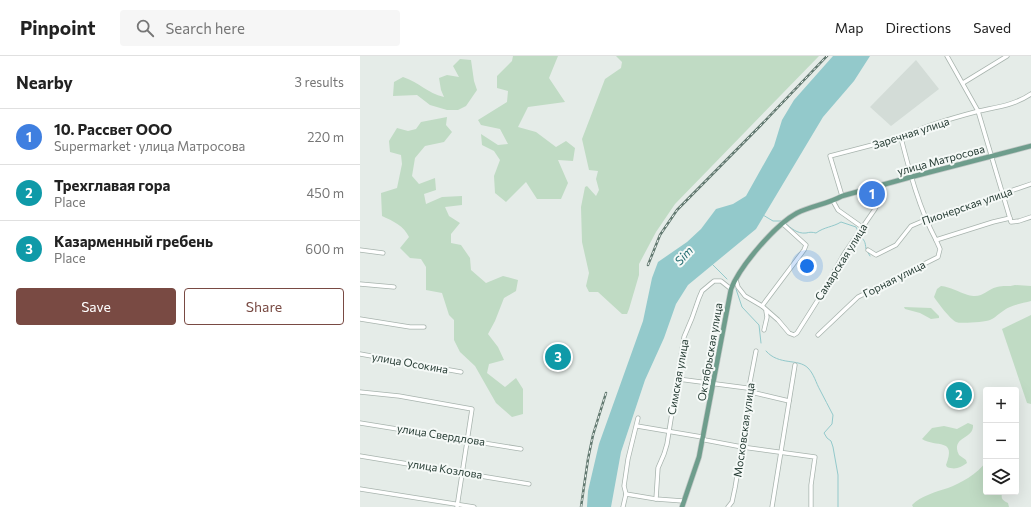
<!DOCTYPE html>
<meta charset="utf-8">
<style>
body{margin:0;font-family:Commissioner,sans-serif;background:#f6f6f6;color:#222}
.controls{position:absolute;right:12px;bottom:12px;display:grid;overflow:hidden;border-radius:4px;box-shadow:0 4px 16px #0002}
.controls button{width:36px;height:36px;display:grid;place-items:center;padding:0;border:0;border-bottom:1px solid #e0e0e0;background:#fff;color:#222;font:20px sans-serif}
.you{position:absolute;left:447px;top:210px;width:14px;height:14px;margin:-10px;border:3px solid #fff;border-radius:50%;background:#1a73e8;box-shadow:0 0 0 6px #1a73e833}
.badge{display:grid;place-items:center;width:26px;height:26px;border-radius:50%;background:#794a43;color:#fff;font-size:13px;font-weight:700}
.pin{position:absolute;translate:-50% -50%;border:2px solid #fff;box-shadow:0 1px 4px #0006}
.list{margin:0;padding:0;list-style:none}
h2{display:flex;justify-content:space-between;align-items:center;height:52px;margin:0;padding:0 16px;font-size:17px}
h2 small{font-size:13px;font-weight:400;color:#767676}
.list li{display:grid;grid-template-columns:26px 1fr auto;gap:12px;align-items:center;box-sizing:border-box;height:56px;padding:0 16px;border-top:1px solid #e0e0e0}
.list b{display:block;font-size:15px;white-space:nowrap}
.list p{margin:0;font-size:13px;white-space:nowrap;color:#767676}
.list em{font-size:13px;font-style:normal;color:#767676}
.actions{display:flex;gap:8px;padding:12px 16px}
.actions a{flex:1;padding:9px 0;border:1px solid #794a43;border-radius:4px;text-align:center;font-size:14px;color:#794a43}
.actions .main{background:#794a43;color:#fff}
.icon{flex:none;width:22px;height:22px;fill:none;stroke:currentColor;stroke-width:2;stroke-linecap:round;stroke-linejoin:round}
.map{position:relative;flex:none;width:671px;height:451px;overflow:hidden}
header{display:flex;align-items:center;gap:24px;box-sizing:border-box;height:56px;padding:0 20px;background:#fff;border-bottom:1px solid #e0e0e0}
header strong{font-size:19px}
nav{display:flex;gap:22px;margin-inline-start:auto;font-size:14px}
.search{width:280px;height:36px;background:#f6f6f6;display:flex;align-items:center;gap:10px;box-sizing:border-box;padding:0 14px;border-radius:4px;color:#767676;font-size:15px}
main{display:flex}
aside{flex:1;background:#fff}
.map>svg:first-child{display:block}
</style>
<header>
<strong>Pinpoint</strong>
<div class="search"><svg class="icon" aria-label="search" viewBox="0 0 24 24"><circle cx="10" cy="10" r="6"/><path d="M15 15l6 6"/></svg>Search here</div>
<nav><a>Map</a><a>Directions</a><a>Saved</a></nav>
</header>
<main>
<aside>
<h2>Nearby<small>3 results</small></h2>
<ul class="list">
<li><span class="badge" style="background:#3f7fe0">1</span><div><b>10. Рассвет ООО</b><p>Supermarket · улица Матросова</p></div><em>220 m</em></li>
<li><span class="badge" style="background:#0f9aa8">2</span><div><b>Трехглавая гора</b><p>Place</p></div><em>450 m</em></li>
<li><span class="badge" style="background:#0f9aa8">3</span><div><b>Казарменный гребень</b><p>Place</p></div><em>600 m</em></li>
</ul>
<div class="actions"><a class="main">Save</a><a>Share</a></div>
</aside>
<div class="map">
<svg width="671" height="451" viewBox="0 0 671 451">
<rect width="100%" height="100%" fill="#e5ece8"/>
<polygon fill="#d3dcd7" points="556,4 579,33 531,70 510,51"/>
<g fill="#c0dbc4">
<polygon points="153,0 198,0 189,22 205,46 168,51 158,71 176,76 196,91 206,85 215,92 213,105 198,104 208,127 201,143 177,143 166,126 146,146 135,137 134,120 140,104 134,95 122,89 121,78 138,89 148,88 140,73 121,69 118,64 147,46 148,35 137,32 137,20 152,5"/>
<polygon points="256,0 459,0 315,148 296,176 279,208 279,219 269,253 267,258 262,258 238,236 229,236 226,230 229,217 222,186 221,151 225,131 227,130 236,140 239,134 236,123 238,115 229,114 222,83 245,23 261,12 262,6"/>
<path d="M100 3 111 4 114 25 117 34 106 50 98 54H87L70 49 57 39 33 40 34 26 43 21C59 26 67 37 84 41L81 34 79 22 87 19 99 21 93 10Z"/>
<path d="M87 61 86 69 92 76 84 86 65 90 55 102 52 120 59 128 75 122 76 134 64 138 66 148 82 141 102 140V149L85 151 89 160 100 167 91 178V187L101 189 110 202 111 214 126 227 143 220 158 224 156 235 144 242 135 265 128 278 138 291 144 304 129 308 127 317 145 331 156 322 163 333V358L152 361 136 347 115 310 100 296 94 284V264L89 259 82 237 66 234V211L61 203 50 202 40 192 49 181C44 170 33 165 22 160L21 137 37 132 42 108 41 99 30 96 29 85 37 72 48 75 56 73 61 66Z"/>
<path d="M655 229 671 230V245C664 247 656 248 650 251 642 254 637 261 630 264 626 266 599 268 596 266 590 263 578 247 574 241L577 233 581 230C591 231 598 236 608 239 623 243 625 234 637 231 643 229 649 231 655 229Z"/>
<polygon points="544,251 571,252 579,260 579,262 571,263 560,257 545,253"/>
<polygon points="671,259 671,348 667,347 642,273"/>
<path d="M608 367 613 369C614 384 590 380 599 399L606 404 607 407C600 412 595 414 587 411L586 409C597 381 576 392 562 383L572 372 584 370 597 373Z"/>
<path d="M626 406V436H642C641 443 642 444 648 447L649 451H553L552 449C561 440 575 436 588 432 601 427 617 418 626 406Z"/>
</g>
<polygon fill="#93c9cb" points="473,0 510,0 494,25 463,61 396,173 328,229 316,248 304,282 285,324 261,396 251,451 227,451 228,435 239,388 283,265 292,222 298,206 327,186 341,173 356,153 373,148 386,140 414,90 422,64 434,44"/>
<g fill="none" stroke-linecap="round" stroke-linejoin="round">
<g stroke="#93c9cb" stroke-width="1">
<polyline points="403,159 413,165 422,165"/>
<path d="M425 167C431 172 437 178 446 177 450 176 452 176 456 177 464 171 473 171 481 166L496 171 498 175"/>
<path d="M499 179C505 185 505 185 506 193L510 200"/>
<polyline points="352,208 367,223"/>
<polyline points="376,233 382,251 399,269 401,287"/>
<path d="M406 295C419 310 438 302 448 312 454 318 456 327 460 334 464 342 469 351 473 359L472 368 464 377 467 382 471 385 473 391 478 419V451"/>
</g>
<defs>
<g id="minor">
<polyline points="587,0 618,55 651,166 659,165 671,161"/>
<polyline points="603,27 647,0"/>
<path d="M541 82C550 117 559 152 576 184L633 166 650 162"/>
<path d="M482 140 470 100 543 81C563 70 596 61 619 55 637 51 655 49 671 38"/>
<polyline points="473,145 478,154 502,171"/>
<polyline points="0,194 23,197"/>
<polyline points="508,194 516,199 536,189 551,170 565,164 671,128"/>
<polyline points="376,224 378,231 385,240 402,250 418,264 429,277 434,279 437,277 461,239 484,198 515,153 520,143 520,130"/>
<polyline points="0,228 34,231"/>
<polyline points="402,250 444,194 446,189 423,168"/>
<polyline points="0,263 50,271 64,271"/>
<polyline points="404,274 407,261 406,255"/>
<polyline points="458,279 498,241 578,201 580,193 576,184"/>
<polyline points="0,298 101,316"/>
<polyline points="318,323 387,332 391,336 429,345"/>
<polyline points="0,336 39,340 112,353 97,451"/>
<polyline points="0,367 161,393"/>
<polyline points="277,370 342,381 345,384 382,391 455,401 451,429 451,451"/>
<polyline points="0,400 169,428"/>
<polyline points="0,433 114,451"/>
<polyline points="266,438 296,443 323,445"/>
<polyline points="296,443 298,412 304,398 307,388 324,281 332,262 339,242 342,235 354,225 361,225 371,233"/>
<polyline points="263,451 266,438 264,430 268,403 278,362"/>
<polyline points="368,451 372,446 375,432 391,336 390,326 396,295"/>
<polyline points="412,451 435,309"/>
</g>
<path id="major" d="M322 451 339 401 371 233C380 210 415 169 437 157 451 150 468 148 482 140L551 121 671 90"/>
</defs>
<use href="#minor" stroke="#a8b4ae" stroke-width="5"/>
<use href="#major" stroke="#c2c8c6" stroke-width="6"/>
<use href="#minor" stroke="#fff" stroke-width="3.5"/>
<use href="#major" stroke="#6e9d8c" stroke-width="4.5"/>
<defs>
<g id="rail">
<polyline points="288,209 300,179 317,154 401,69 467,0"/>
<polyline points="221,451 228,403 233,379 246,337"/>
</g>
</defs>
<use href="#rail" stroke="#61786f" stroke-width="2.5"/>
<use href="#rail" stroke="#f5f9f7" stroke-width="1" stroke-dasharray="3" stroke-linecap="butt"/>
</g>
<g text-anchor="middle" stroke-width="4" stroke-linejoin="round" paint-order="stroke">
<g font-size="11" fill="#263c34" stroke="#f5f9f7">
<text transform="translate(551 77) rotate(-18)" y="4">Заречная улица</text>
<text transform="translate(581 104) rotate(-15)" y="4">улица Матросова</text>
<text transform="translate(607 150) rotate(-19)" y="4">Пионерская улица</text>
<text transform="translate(481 206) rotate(-58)" y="4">Самарская улица</text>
<text transform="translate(534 223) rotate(-27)" y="4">Горная улица</text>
<text transform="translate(350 296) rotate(-80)" y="4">Октябрьская улица</text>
<text transform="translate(50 307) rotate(10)" y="4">улица Осокина</text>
<text transform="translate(318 321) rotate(-80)" y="4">Симская улица</text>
<text transform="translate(384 374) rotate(-82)" y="4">Московская улица</text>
<text transform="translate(81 379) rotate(9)" y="4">улица Свердлова</text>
<text transform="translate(85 413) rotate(9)" y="4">улица Козлова</text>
</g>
<g font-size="12" font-style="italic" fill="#266e72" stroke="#f5f9f7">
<text transform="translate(324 200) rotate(-47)" y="4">Sim</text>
</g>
</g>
</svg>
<div class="controls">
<button>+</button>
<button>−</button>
<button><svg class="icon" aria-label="layers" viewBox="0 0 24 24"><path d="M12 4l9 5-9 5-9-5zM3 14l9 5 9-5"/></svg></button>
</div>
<div class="you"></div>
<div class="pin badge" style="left:512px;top:138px;background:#3f7fe0">1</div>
<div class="pin badge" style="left:599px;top:339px;background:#0f9aa8">2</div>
<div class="pin badge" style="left:198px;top:301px;background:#0f9aa8">3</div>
</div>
</main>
